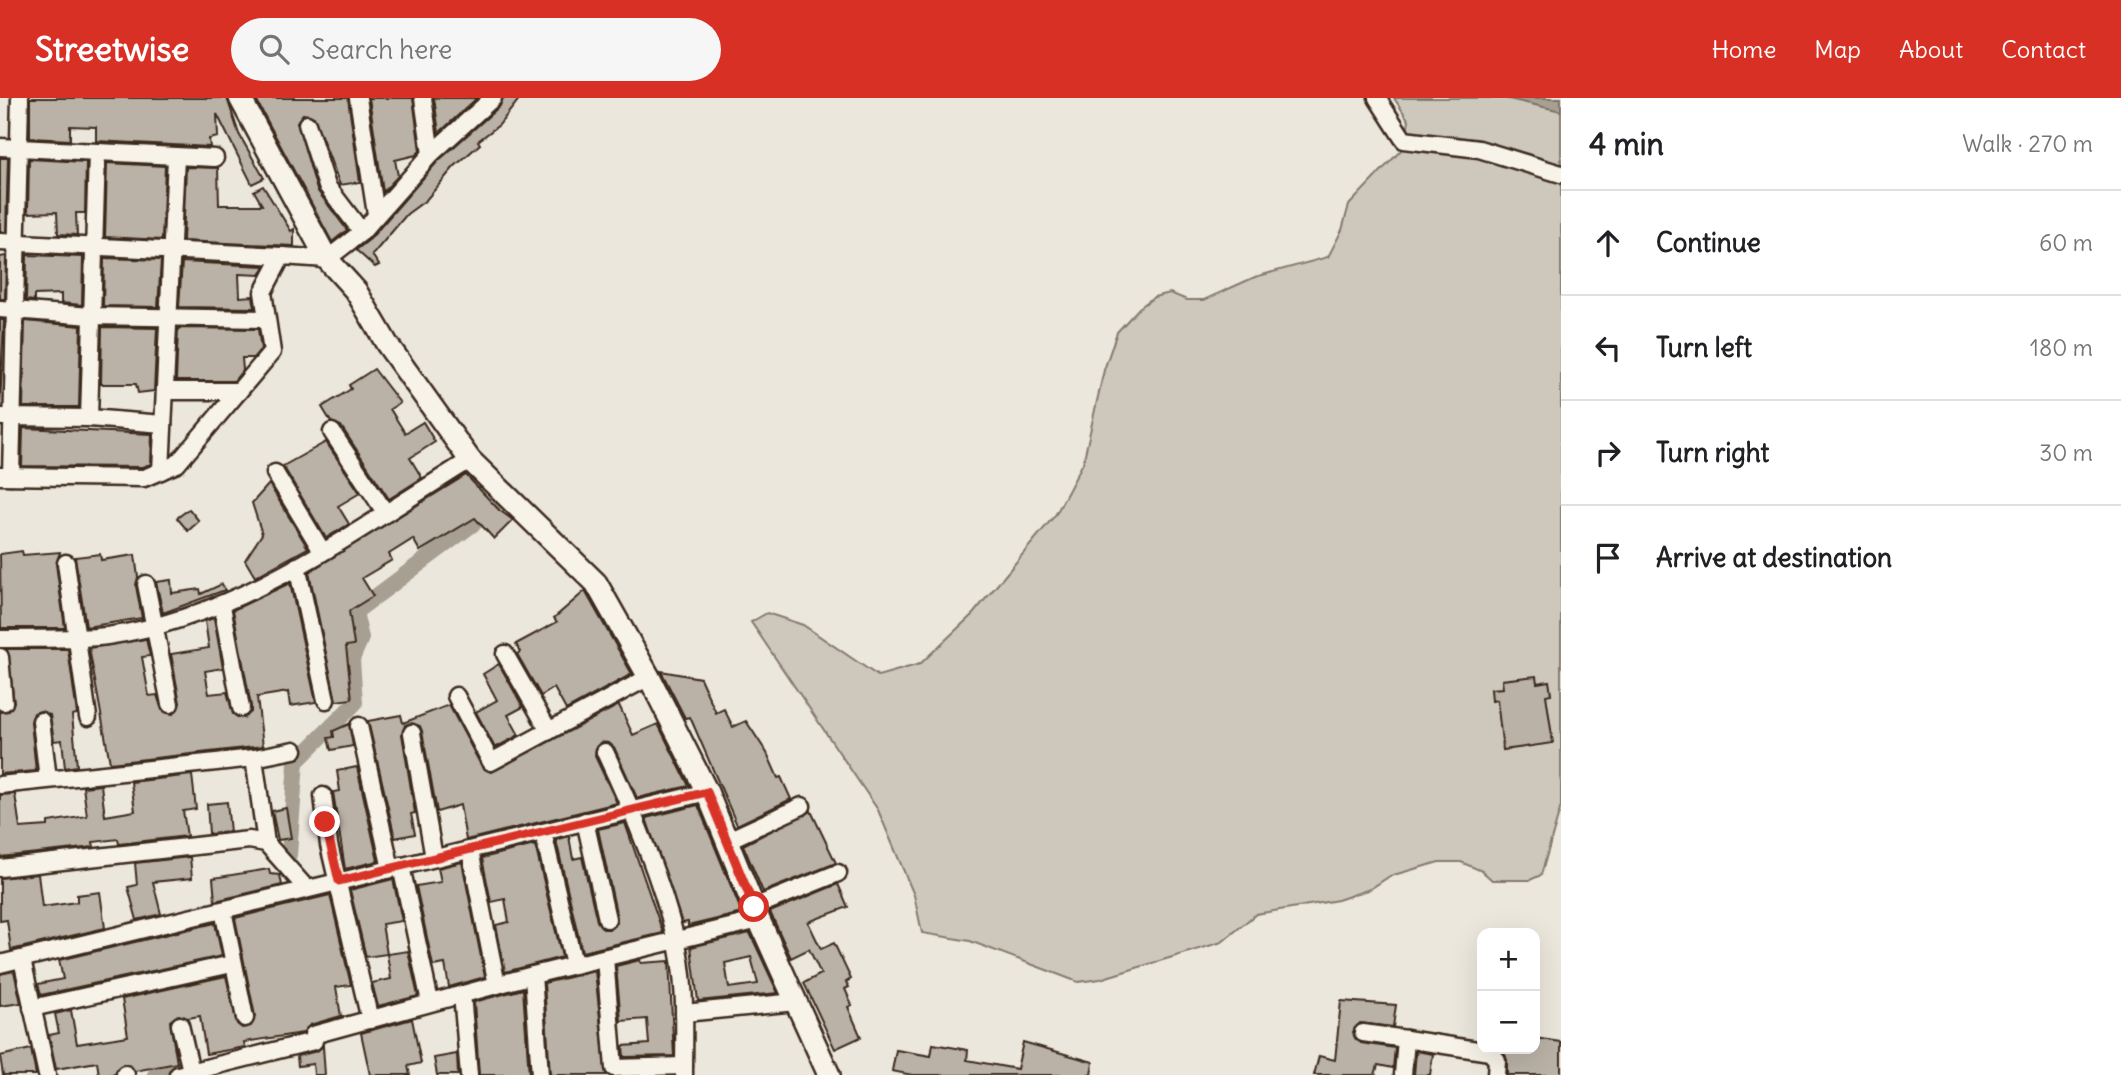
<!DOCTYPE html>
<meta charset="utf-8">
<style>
body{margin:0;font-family:Delius,sans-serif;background:#f6f6f6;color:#202124}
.controls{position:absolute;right:21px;bottom:21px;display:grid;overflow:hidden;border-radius:14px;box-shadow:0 7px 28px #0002}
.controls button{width:63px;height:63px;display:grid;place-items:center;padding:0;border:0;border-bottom:2px solid #e0e0e0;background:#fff;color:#202124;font:35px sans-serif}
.stop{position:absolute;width:21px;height:21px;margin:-16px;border:5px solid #d93025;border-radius:50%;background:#fff}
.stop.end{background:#d93025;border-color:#fff;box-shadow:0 2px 7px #0008}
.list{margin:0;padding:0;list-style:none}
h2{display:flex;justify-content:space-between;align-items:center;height:91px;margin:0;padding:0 28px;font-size:30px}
h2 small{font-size:23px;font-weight:400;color:#757577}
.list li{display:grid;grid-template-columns:46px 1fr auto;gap:21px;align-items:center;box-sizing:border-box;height:105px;padding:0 28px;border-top:2px solid #e0e0e0}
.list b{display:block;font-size:26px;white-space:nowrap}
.list em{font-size:23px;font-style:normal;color:#757577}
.icon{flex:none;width:38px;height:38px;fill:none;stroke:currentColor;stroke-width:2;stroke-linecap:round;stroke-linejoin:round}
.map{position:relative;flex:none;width:1561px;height:977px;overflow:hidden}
header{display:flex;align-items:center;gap:42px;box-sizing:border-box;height:98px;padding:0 35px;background:#d93025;color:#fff}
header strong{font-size:33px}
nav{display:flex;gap:38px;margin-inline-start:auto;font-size:24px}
.search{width:490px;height:63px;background:#f6f6f6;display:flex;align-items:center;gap:18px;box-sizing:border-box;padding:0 24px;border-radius:38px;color:#757577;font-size:26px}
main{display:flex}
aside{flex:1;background:#fff}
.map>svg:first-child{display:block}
</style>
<header>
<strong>Streetwise</strong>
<div class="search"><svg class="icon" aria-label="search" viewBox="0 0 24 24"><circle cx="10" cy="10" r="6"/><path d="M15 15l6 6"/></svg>Search here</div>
<nav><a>Home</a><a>Map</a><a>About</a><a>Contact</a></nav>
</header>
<main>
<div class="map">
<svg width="1561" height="977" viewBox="0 0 1561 977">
<rect width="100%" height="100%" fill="#ece7dc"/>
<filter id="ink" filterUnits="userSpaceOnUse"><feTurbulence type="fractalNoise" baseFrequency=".0143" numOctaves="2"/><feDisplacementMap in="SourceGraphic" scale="14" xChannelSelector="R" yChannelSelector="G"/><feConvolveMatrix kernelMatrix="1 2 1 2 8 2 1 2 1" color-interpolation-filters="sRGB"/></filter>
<g filter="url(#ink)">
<polygon fill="#cec8bc" stroke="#84796d" stroke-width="2" points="1394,0 1561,0 1561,708 1541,777 1530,782 1492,782 1482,773 1461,764 1439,764 1390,778 1370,791 1338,802 1256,816 1222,844 1100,881 1078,884 970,843 922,835 914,797 878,712 751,524 767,515 803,527 878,578 920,566 973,516 1056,416 1083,365 1104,272 1117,234 1139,210 1154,199 1170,195 1187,202 1204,202 1255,179 1328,159 1342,132 1349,107 1404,49 1409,23"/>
<polygon fill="#a89f93" stroke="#7c7064" stroke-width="2" points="1504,0 1561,0 1561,13"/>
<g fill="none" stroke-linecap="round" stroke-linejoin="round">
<g stroke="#a89f93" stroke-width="16">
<polyline points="289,757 296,664 355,605 352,561 361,540 355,514 493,411"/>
<polyline points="155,977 192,967"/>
</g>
</g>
<g fill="#bab2a7" stroke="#3b2a1e" stroke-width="2" fill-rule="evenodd">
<polygon points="30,0 227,0 239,36 264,80 252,86 217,16 218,39 209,41 210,49 96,43 96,29 70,28 70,42 30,40"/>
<polygon points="255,0 348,0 360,84 340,87 314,19 303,16 297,24 317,92 347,132 332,144"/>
<polygon points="369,0 413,0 420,53 416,57 395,62 398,78 383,94"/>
<polygon points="434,0 477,0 439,35"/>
<polygon points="503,0 520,0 499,27 478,43 480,46 454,69 426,102 407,116 374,155 372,157 379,167 375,169 356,152 370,141 438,63 500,8"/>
<polygon points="0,60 8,60 6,134 0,134"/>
<polygon points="29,61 86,64 85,115 76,115 77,137 58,136 57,114 28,115"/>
<polygon points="107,65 165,68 162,142 105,139"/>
<polygon points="186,69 218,70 219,107 262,107 254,93 263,88 291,133 294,131 294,148 183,143"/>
<polygon points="27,157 83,159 82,207 61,205 61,196 34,197 34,203 26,202"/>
<polygon points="6,158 5,201 0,201 0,159"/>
<polygon points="104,160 161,162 158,209 103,208"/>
<polygon points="182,164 265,168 260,177 239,176 240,199 253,198 255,210 179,209"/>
<polygon points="0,222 4,222 0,309"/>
<polygon points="25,223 81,228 79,309 23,309"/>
<polygon points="102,229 157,230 154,293 138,295 136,286 101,286"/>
<polygon points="178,230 258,231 261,251 253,260 242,260 243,272 234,283 176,283"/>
<polygon points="374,271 400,305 390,311 405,335 423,324 435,344 410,360 422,380 389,401 341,328 331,324 322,309 351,291 349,287"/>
<polygon points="23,330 152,336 151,366 142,369 22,368"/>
<polygon points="326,344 360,395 338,408 349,426 326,440 283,368"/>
<polygon points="466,377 499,412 513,422 494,441 475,420 420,453 413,441 389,456 392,462 362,480 373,498 349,513 354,547 346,548 352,601 336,603 309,474"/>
<polygon points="269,386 308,450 255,479 245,462 262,436 252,405"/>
<polygon points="189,411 199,423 188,433 177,420"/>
<polygon points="22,453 23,457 60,454 56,466 65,530 1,530 0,456"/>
<polygon points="100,456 101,462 135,457 138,479 136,488 142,520 86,529 75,459"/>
<polygon points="171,482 172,495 200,491 201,496 222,486 225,492 163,515 156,484"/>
<polygon points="290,485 316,604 290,608 288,594 257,599 263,648 110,665 89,550 146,541 150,558 142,559 149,598 157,597 162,612 173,616 180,605 171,556 209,550 205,523 214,520 223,570 205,573 209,596 227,594 233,616 244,620 251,614 251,608 233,512"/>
<polygon points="585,493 632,576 566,612 554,590 541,598 517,556 520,554 516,546 557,524 554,520"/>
<polygon points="68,551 77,616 72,617 77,668 65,670 62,642 54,643 50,617 40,613 34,615 31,624 36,673 0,676 0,614 9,613 14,604 7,551"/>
<polygon points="499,566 523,609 508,617 519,637 495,650 476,614 497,602 483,576"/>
<polygon points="661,573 700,580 716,615 724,611 733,629 746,623 767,655 778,680 781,679 791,701 737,727 690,619 685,620"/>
<polygon points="1536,578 1537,585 1549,583 1551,596 1546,597 1553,645 1503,652 1497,602 1492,603 1491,591 1503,590 1502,582"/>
<polygon points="449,607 482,669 491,674 619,607 633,637 658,626 689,688 637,700 614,649 601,644 596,649 595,658 617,705 466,742 460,707 437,714 422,633 420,628 411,625 405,627 402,636 415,715 411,716 415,736 395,740 368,623 401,617 403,625"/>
<polygon points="349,626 353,648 331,652 328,640 334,639 333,633"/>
<polygon points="357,669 378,763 345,771 333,694 340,693 337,673"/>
<polygon points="192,677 196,711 183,713 187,738 119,746 118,741 93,744 94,749 0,759 0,697 15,696 20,730 48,728 48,724 87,718 83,689 101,687 105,718 135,713 131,684"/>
<polygon points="227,704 230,734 209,736 207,706"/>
<polygon points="698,707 742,815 688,828 688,824 682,825 646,720"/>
<polygon points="286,710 291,740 278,742 272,713"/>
<polygon points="811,713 836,765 763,794 743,747"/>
<polygon points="625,725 663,835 582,854 556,742 569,738 573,761 582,759 597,823 603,831 610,831 617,825 617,819 598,731"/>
<polygon points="535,747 562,859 505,874 496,827 509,824 505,801 491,804 482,760"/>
<polygon points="190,759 192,780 153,784 161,816 137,822 128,789 137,787 135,765"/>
<polygon points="462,764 485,879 449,889 445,866 433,868 416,788 441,784 438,770"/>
<polygon points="269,771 270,776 280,777 282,787 215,803 213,780"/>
<polygon points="38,776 42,809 77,804 77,797 100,794 105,830 11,852 7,822 0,823 0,780"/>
<polygon points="393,781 402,823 382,826 387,856 366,859 350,792"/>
<polygon points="838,786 848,809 808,824 821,851 834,845 851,881 846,884 849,889 845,891 852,907 848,909 861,939 835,951 804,885 821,876 809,851 791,860 770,814"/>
<polygon points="330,797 351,887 336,889 341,918 310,927 303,935 244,944 245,949 206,956 200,918 188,920 178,917 170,923 177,965 135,973 123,966 115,976 109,977 99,977 97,964 56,971 49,937 59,935 55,916 71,912 77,946 128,938 122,901 226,878 237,926 242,930 251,928 255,918 235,820"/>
<polygon points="215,825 222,858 41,897 38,886 63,881 59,862"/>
<path d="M750 835 778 895 698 903 691 849ZM751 859 758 886 729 890 725 865Z"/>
<polygon points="408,853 418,898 378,908 372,885 391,881 387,856"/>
<polygon points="640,862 641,865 669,863 674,958 624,959 623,948 649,946 647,921 621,923 616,868"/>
<polygon points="14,873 21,905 0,908 0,876"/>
<polygon points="595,873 606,977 550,977 544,885"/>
<polygon points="523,891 529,977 479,977 474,904"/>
<polygon points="1341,903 1396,907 1393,929 1360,925 1353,934 1361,945 1395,950 1393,970 1378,967 1375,977 1314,977 1319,958 1335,962"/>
<polygon points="412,921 421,965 408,968 410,977 370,977 361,935"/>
<polygon points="1535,940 1561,944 1561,977 1507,977 1507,962 1502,951 1535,951"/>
<polygon points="1023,944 1093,964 1091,977 912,977 892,973 896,952 931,958 933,946 968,952 967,962 1017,971"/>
<polygon points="323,948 325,977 314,977 313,966 298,968 297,958 317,953"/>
<polygon points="31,951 36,977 3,977 0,958"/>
<polygon points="1416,953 1433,956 1430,977 1414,977"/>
<polygon points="457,956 458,977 437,977 434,960"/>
</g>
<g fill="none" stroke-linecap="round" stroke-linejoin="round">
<defs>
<g id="minor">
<polyline points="358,0 376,116"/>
<polyline points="423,0 431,56"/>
<polyline points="1377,0 1404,42 1479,51 1561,76"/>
<polyline points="307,26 327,88 362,134"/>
<polyline points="0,49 215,60"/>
<polyline points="0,144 282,158"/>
<polyline points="0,211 91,218 266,221"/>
<polyline points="165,293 239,293"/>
<polyline points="2,319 89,320 163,326"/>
<polyline points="89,320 97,55"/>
<polyline points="332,334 385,414"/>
<polyline points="161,373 176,60"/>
<polyline points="275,375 322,453"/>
<polyline points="0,378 144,380 177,366 272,254 263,194 282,158 327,161 362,134 431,56 493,0"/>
<polyline points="11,378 20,0"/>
<polyline points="66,465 88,619"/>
<polyline points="297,468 326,602"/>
<polyline points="146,486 170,606"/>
<polyline points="222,508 241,610"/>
<path d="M0 541C35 540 73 542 107 538 243 519 356 432 470 362"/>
<polyline points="505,556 549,633"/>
<polyline points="0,559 4,604"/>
<polyline points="456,598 491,664 649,579"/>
<polyline points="41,623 48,681"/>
<polyline points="359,628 391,771"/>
<polyline points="412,635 434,760"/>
<path d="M605 654C633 713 659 775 675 838 687 882 684 932 684 977"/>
<polyline points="254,660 266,745"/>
<polyline points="0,687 254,660 294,652"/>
<polyline points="323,698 329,747 370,922"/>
<polyline points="585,723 607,821"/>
<polyline points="543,734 574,866"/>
<polyline points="726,743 802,708"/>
<polyline points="470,752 497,887"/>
<polyline points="401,768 430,904"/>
<polyline points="0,770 249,742 266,745 307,791"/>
<polyline points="754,809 838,775"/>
<polyline points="223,812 245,920"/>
<polyline points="605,860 614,970 684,968"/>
<polyline points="22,861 47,977"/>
<polyline points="0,866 707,694"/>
<polyline points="533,877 540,977"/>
<polyline points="462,896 469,977"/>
<polyline points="32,910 232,866"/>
<polyline points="684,915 796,904"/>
<polyline points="180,927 192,977"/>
<polyline points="1363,935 1406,941"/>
<polyline points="125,976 126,977"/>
<polyline points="178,977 314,943 313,937 533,877 759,822"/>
<polyline points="1403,977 1406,941 1490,954 1497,962 1496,977"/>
</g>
<polyline id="tertiary" points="240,0 327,161 356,193 387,246 470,362 596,485 649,579 707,694 759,822 829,977"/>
</defs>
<use href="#minor" stroke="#3b2a1e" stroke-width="21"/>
<use href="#tertiary" stroke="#3b2a1e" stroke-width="26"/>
<use href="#minor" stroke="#f7f3e8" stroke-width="16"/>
<use href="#tertiary" stroke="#f7f3e8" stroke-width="21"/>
</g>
</g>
<g fill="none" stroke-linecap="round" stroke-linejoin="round" filter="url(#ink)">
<polyline stroke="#d93025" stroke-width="9" points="325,724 339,783 707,694 754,809"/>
</g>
</svg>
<div class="controls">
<button>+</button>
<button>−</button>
</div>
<div class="stop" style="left:754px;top:809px"></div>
<div class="stop end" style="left:325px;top:724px"></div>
</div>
<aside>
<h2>4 min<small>Walk · 270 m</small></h2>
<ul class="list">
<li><svg class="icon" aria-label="ahead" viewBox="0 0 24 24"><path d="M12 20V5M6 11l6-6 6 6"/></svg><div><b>Continue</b></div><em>60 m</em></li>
<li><svg class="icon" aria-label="left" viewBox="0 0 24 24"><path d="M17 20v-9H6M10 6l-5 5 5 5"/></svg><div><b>Turn left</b></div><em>180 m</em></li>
<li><svg class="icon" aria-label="right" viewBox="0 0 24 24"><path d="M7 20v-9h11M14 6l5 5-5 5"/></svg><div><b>Turn right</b></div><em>30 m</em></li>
<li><svg class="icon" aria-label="arrive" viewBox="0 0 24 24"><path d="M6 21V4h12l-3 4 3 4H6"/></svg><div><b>Arrive at destination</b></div></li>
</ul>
</aside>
</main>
